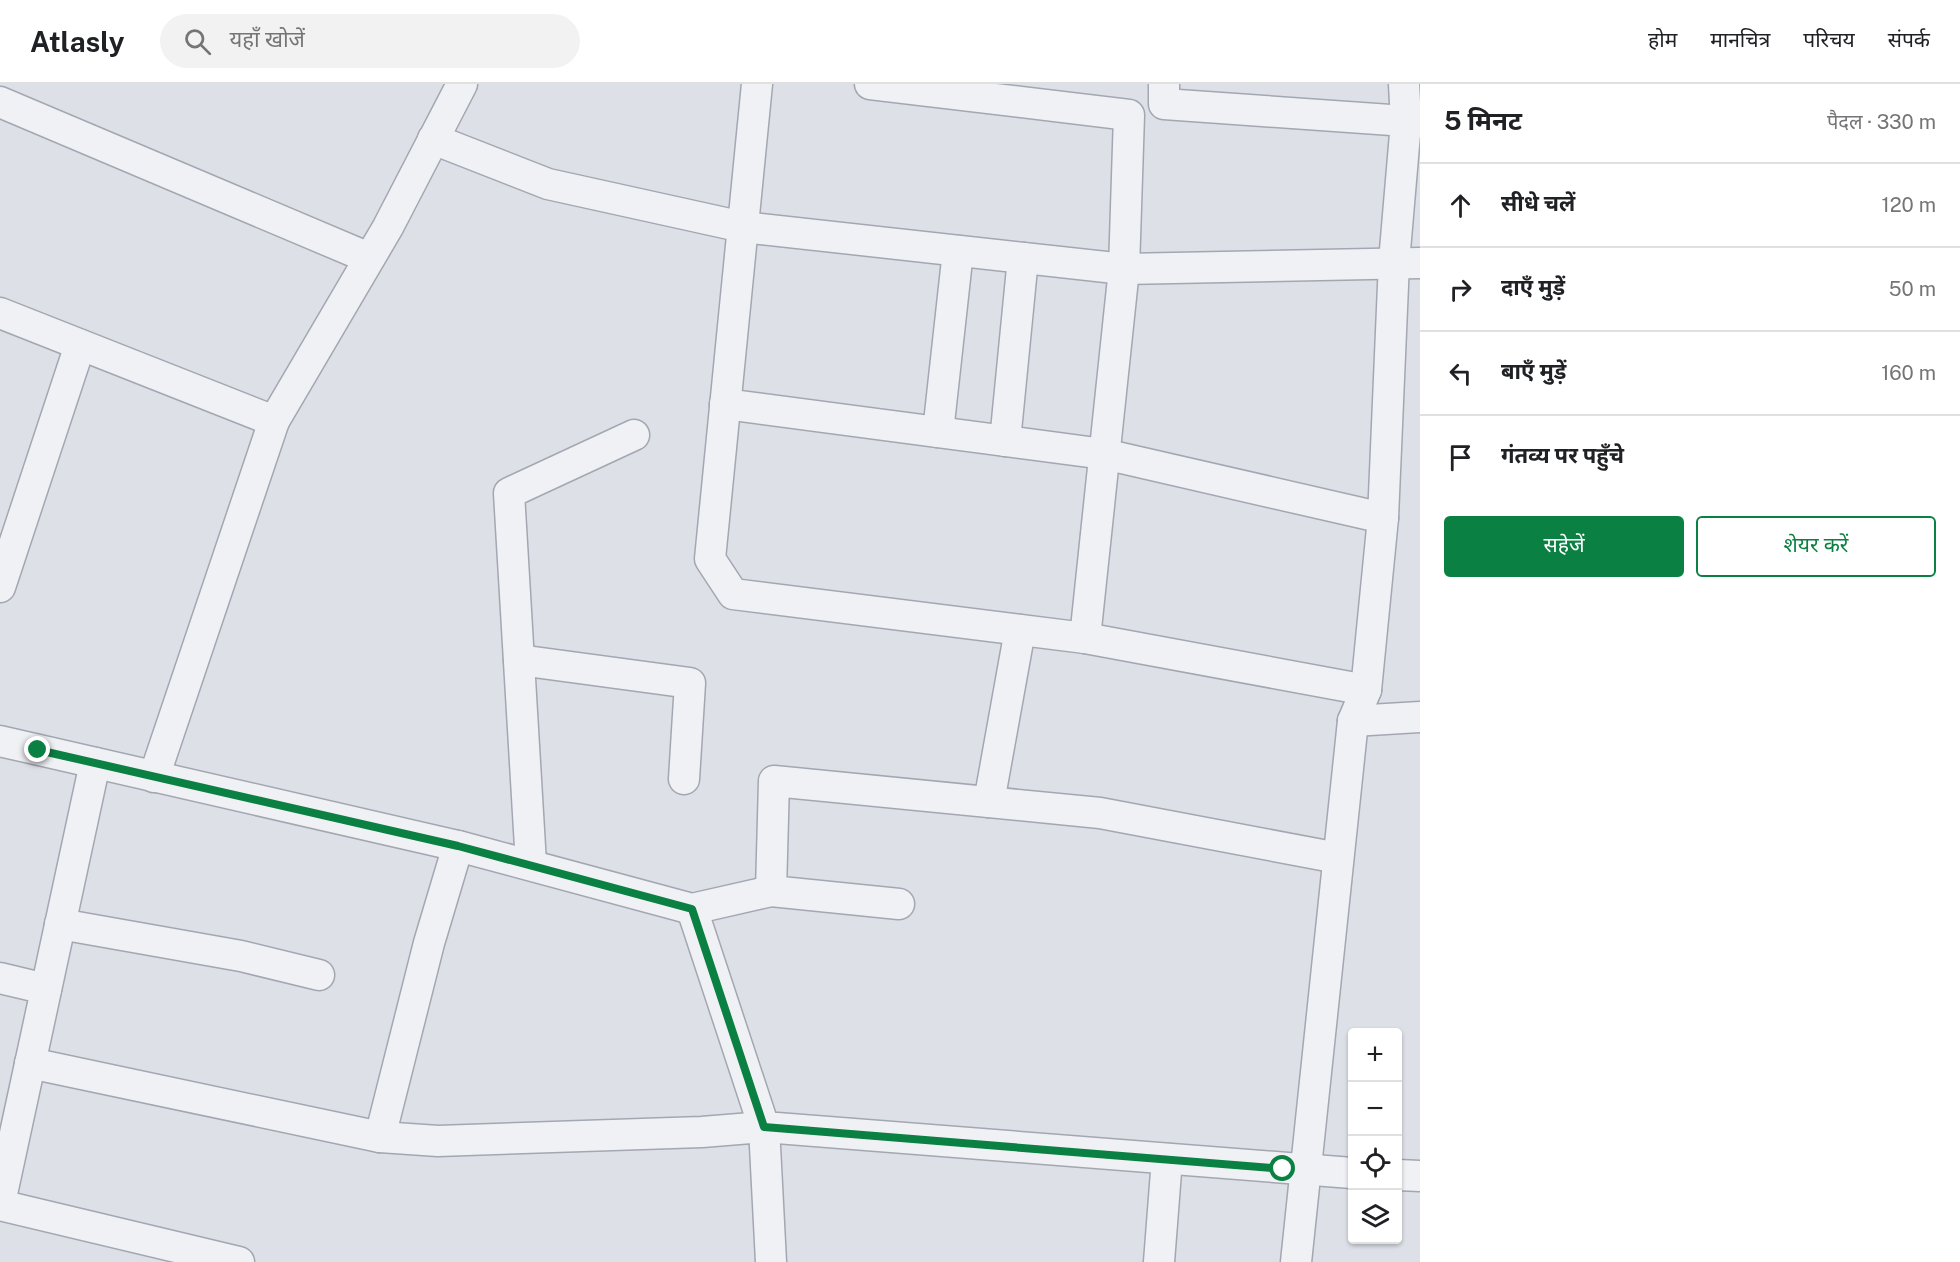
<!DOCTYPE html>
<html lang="hi">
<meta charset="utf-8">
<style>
body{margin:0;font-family:"Public Sans","Noto Sans Devanagari",sans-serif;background:#f2f2f2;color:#202124}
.controls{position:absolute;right:18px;bottom:18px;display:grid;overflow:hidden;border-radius:6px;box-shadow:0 2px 4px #0004}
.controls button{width:54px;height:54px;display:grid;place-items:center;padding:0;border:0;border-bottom:2px solid #e0e0e0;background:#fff;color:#202124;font:30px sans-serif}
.stop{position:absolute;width:18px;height:18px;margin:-14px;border:4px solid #0b8043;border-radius:50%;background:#fff}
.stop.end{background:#0b8043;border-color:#fff;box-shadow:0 2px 6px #0008}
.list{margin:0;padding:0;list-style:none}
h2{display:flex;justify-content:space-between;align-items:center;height:78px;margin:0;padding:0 24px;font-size:26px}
h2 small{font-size:20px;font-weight:400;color:#757577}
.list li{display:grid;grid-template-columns:39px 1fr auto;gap:18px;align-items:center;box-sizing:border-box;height:84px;padding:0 24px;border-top:2px solid #e0e0e0}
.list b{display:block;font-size:22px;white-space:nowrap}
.list em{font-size:20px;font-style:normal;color:#757577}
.actions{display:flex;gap:12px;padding:18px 24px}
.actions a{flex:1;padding:14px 0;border:2px solid #0b8043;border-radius:6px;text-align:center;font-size:21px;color:#0b8043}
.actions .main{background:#0b8043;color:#fff}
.icon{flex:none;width:33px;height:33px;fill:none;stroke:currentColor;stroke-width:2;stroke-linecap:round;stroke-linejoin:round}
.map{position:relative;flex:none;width:1420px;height:1178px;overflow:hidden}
header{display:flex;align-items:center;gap:36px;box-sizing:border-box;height:84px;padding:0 30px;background:#fff;border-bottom:2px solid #e0e0e0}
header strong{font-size:28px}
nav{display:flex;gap:33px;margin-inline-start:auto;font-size:21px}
.search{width:420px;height:54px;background:#f2f2f2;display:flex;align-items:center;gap:15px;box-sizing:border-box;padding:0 21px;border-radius:33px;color:#757577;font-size:22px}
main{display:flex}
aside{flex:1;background:#fff}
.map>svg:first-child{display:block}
</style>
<header>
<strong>Atlasly</strong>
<div class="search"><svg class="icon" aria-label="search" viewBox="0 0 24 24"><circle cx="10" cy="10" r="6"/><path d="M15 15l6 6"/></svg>यहाँ खोजें</div>
<nav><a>होम</a><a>मानचित्र</a><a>परिचय</a><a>संपर्क</a></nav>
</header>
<main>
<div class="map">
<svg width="1420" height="1178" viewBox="0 0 1420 1178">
<rect width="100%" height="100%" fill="#dde0e7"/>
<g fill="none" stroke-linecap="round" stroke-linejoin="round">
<defs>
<g id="street">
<polyline points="757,0 710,475 733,510 1085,554 1366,606"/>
<polyline points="870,0 1129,31 1124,185 1420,179"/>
<polyline points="1164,0 1164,20 1420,38"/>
<polyline points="0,18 369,174"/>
<polyline points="433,55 548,100 743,143 1124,185 1085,554"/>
<polyline points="0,229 274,337"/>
<polyline points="725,320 1104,370 1383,434"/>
<polyline points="938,348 958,167"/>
<polyline points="1005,357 1023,174"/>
<polyline points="0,503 80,261"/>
<polyline points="519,576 690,599 684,695"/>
<polyline points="1353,637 1420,633"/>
<polyline points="0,657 458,762 692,825 771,807"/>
<polyline points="154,693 274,337 388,143 462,0"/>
<polyline points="989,718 1020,546"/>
<polyline points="531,780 509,409 634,351"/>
<polyline points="899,820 771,807 774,697 1100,729 1338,774"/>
<polyline points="692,825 764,1043 1352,1089"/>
<polyline points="60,840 241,872 319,891"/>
<polyline points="0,894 46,905"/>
<polyline points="30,979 380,1053 438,1057 702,1048 764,1043 771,1178"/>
<polyline points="380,1053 429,859 458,762"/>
<polyline points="1398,1091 1420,1092"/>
<polyline points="0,1119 95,679"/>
<polyline points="0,1121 239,1178"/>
<polyline points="1159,1178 1167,1075"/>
<polyline points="1296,1178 1353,637 1366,606 1383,434 1394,178 1406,38 1404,0"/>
</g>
</defs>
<use href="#street" stroke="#a3a7b1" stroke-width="33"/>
<use href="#street" stroke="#f0f1f5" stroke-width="30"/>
</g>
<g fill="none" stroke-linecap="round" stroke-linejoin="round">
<polyline stroke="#0b8043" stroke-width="8" points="38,666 458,762 692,825 764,1043 1283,1085"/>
</g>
</svg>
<div class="controls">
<button>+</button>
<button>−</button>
<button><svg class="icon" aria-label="locate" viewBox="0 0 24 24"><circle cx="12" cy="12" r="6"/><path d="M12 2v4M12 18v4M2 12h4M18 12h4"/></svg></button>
<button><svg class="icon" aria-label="layers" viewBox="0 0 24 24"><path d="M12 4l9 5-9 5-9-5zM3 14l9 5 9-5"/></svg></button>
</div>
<div class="stop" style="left:1283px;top:1085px"></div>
<div class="stop end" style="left:38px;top:666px"></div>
</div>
<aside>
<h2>5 मिनट<small>पैदल · 330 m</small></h2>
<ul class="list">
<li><svg class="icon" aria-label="ahead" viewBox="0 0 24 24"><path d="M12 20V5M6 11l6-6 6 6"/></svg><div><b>सीधे चलें</b></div><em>120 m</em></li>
<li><svg class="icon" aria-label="right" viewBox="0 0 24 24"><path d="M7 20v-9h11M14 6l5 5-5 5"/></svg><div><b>दाएँ मुड़ें</b></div><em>50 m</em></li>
<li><svg class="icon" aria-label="left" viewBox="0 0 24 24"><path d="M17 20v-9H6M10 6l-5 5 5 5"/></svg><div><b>बाएँ मुड़ें</b></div><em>160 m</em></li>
<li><svg class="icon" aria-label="arrive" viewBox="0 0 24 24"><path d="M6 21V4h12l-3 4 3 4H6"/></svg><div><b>गंतव्य पर पहुँचे</b></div></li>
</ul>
<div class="actions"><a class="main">सहेजें</a><a>शेयर करें</a></div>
</aside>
</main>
